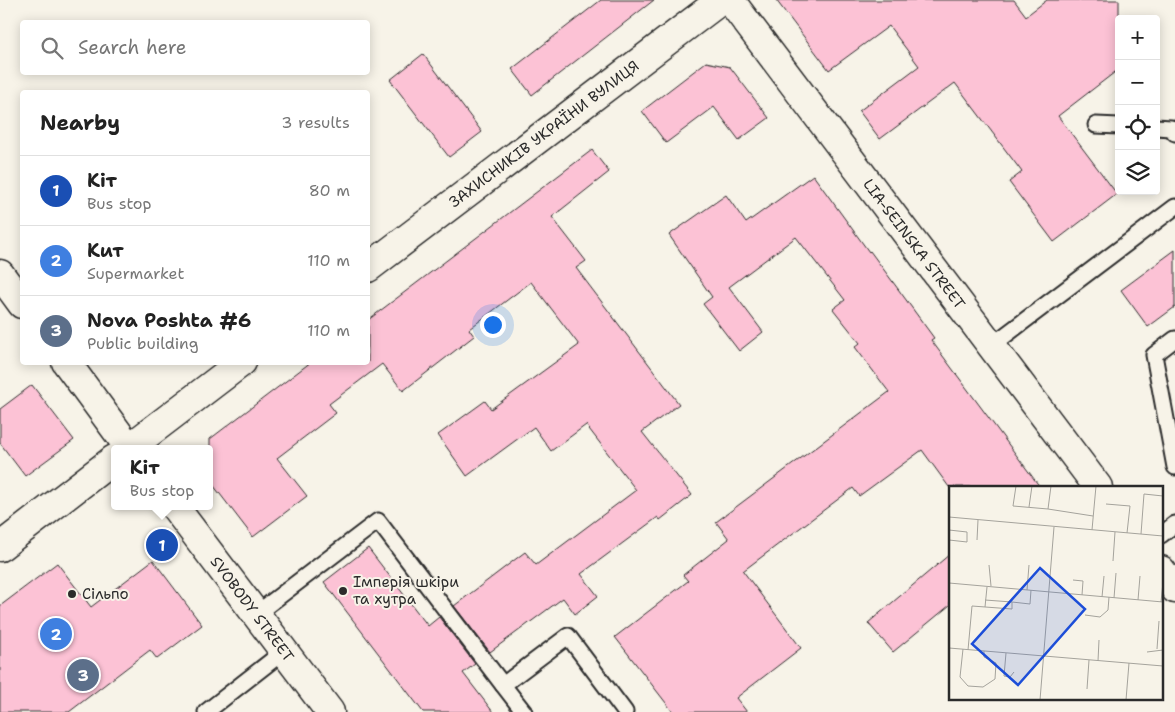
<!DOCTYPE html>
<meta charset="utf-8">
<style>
body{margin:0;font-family:"Shantell Sans",sans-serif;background:#f2f2f2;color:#222}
.controls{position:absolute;right:15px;top:15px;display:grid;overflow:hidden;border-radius:5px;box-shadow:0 2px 12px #0003}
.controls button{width:45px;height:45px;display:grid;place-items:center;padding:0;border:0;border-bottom:1px solid #e0e0e0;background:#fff;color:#222;font:25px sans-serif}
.you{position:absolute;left:492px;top:324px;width:18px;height:18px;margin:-12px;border:4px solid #fff;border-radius:50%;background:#1a73e8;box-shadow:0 0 0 8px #1a73e833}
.badge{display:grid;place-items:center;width:32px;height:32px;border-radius:50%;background:#111827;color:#fff;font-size:16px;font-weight:700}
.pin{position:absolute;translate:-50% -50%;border:2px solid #fff;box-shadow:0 1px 5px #0006}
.popup{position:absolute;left:111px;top:445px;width:102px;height:65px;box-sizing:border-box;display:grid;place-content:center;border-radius:5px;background:#fff;filter:drop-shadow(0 1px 4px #0005);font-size:16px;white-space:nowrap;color:#767676}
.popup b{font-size:19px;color:#222}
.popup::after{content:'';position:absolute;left:50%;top:100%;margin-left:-10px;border:10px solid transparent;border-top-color:#fff}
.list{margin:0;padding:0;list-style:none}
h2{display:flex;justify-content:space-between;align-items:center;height:65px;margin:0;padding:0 20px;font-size:21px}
h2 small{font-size:16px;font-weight:400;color:#767676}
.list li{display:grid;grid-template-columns:32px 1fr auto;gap:15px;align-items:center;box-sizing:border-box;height:70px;padding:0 20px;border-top:1px solid #e0e0e0}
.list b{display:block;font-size:19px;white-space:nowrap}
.list p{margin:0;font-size:16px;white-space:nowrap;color:#767676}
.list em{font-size:16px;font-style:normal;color:#767676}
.icon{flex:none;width:28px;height:28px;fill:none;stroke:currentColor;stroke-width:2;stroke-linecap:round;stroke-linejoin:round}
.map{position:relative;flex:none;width:1175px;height:712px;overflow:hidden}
.search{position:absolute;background:#fff;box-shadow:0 2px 12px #0003;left:20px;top:20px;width:350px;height:55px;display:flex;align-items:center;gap:12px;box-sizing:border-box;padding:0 18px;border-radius:5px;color:#767676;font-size:19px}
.panel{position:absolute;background:#fff;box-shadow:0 2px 12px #0003;left:20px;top:90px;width:350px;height:275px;border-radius:5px}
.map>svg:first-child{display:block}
</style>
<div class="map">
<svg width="1175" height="712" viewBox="0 0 1175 712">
<rect width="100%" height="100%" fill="#f7f3e8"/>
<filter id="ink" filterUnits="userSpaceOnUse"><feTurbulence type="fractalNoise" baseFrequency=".02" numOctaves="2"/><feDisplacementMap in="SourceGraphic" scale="10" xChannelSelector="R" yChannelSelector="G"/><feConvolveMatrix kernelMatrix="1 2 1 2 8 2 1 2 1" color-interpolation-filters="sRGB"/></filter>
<g filter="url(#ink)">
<g fill="#fcc2d5" stroke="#2b2b2b">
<polygon points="601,0 654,0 532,95 512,69"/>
<polygon points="776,0 1014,0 1026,16 1047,0 1119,0 1119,69 1058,116 1117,194 1054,242 1009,182 1022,172 955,83 880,139 859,111 919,66 889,26 829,70"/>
<polygon points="423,54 482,132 449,157 390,80"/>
<polygon points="706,62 730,67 769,118 739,140 714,107 666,143 642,111"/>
<polygon points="592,150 609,172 552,217 586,261 576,268 679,404 642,432 692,495 660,520 658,517 581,574 598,596 575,614 563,598 490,652 454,606 525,552 536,565 636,490 586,425 551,451 534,427 467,476 438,435 485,401 491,409 579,345 531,282 469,329 474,336 403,391 382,364 329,404 336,413 277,458 307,496 253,537 210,481 210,439 311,362 368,362 368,320"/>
<polygon points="813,175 869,252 870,251 901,293 934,338 931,340 1040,487 949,487 922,450 859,496 853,488 743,571 801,648 736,698 747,712 673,712 615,637 688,581 683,575 729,539 716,522 889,392 855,347 860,343 833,309 845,300 796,237 729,287 763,332 739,351 703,304 712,297 669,235 726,195 746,223"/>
<polygon points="1175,250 1175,307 1148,327 1121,290"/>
<polygon points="32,385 74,440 25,476 0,443 0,409"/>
<polygon points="368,548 428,626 439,617 475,664 463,673 493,712 423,712 324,582"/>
<polygon points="950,554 950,605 893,652 868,623"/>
<polygon points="153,560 202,625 157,659 150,650 69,712 0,712 0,606 57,563 91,607"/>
</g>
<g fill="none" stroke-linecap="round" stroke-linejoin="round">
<defs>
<g id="service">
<polyline points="1096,125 1119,126"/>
<polyline points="1156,127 1171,128 1175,133"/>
<polyline points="1175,339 1154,355 1175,467"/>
<polyline points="991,346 1175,207"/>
<polyline points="1161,535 1175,524"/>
<polyline points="256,614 378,521 503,685"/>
<polyline points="206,712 284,651"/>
<polyline points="524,712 503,685 568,636 625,712"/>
</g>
<g id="minor">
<polyline points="730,0 1098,487"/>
<polyline points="368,268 721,0"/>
<polyline points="128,449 242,362"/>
<polyline points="0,547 114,459"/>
<polyline points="1161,570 1175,589"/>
</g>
<g id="secondary">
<polyline points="0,274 22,304"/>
<polyline points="66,362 130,449"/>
<polyline points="174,506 330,712"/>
</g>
</defs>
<use href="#service" stroke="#2b2b2b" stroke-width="19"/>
<use href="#minor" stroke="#2b2b2b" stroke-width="31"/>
<use href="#secondary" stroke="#2b2b2b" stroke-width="31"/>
<use href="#service" stroke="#f7f3e8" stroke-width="15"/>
<use href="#minor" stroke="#f7f3e8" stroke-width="28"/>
<use href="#secondary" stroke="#f7f3e8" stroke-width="28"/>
</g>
</g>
<g fill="#2b2b2b" stroke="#f7f3e8" stroke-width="2">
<circle cx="343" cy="591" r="5"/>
<circle cx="72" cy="594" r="5"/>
</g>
<g text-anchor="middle" stroke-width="4" stroke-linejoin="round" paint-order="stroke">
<g font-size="15" fill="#2b2b2b" stroke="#f7f3e8">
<text transform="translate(544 134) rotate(-37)" y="5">ЗАХИСНИКІВ УКРАЇНИ ВУЛИЦЯ</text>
<text transform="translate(914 244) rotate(53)" y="5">LIA-SEINSKA STREET</text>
<text transform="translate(252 609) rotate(53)" y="5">SVOBODY STREET</text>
</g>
<g font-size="15" fill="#2b2b2b" stroke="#f7f3e8" text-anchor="start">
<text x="353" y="587">Імперія шкіри<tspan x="353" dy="17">та хутра</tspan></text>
<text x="82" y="599">Сільпо</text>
</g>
</g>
<g transform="translate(949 486)">
<rect width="214" height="214" fill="#f7f3e8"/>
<path fill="none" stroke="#a5a39c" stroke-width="1" d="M67 0 64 20 99 23M102 0 99 23 144 30M157 18 181 20 178 47M80 21 83 0M0 31 214 50M0 44 18 46V56L0 54M143 44 147 0M192 48 195 8 214 10M28 54 29 34M164 75 166 46M40 79 42 100M124 94 134 95 133 109M0 97 214 116M78 104 80 79M153 111 155 90M165 112 167 87M189 114 191 90M63 116 81 118 82 104M212 116 214 96M36 121 38 101M136 129 151 131 159 124 160 111M0 162 214 180M14 163 11 191 19 200 34 201 46 193 47 177 35 171V165M208 163 210 135M19 164 23 120 63 123V116L36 114M198 166 214 164M57 167 55 190 61 191 65 186M149 175 150 154M138 203 140 174M91 214 105 41M177 214 180 177"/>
<path fill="#1d4ed8" fill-opacity="0.15" stroke="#1d4ed8" stroke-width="2.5" d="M91 82 136 123 69 199 23 158Z"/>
<rect width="214" height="214" fill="none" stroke="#2b2b2b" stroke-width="2.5"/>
</g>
</svg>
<div class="controls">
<button>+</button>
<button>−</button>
<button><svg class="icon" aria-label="locate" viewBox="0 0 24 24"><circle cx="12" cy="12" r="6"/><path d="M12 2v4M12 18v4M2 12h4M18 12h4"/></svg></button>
<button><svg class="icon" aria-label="layers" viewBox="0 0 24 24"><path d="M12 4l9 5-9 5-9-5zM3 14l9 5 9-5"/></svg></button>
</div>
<div class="you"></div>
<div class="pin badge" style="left:162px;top:545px;background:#1a4fb4">1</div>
<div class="popup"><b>Кіт</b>Bus stop</div>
<div class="pin badge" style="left:56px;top:634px;background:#3f7fe0">2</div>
<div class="pin badge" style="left:83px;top:675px;background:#5c6f8a">3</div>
<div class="search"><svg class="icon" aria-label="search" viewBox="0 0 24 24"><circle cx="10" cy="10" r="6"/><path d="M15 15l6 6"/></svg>Search here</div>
<section class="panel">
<h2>Nearby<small>3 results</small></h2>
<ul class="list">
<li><span class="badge" style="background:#1a4fb4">1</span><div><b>Кіт</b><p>Bus stop</p></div><em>80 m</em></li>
<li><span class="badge" style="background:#3f7fe0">2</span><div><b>Кит</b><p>Supermarket</p></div><em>110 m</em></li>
<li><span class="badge" style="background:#5c6f8a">3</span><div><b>Nova Poshta #6</b><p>Public building</p></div><em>110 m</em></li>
</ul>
</section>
</div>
